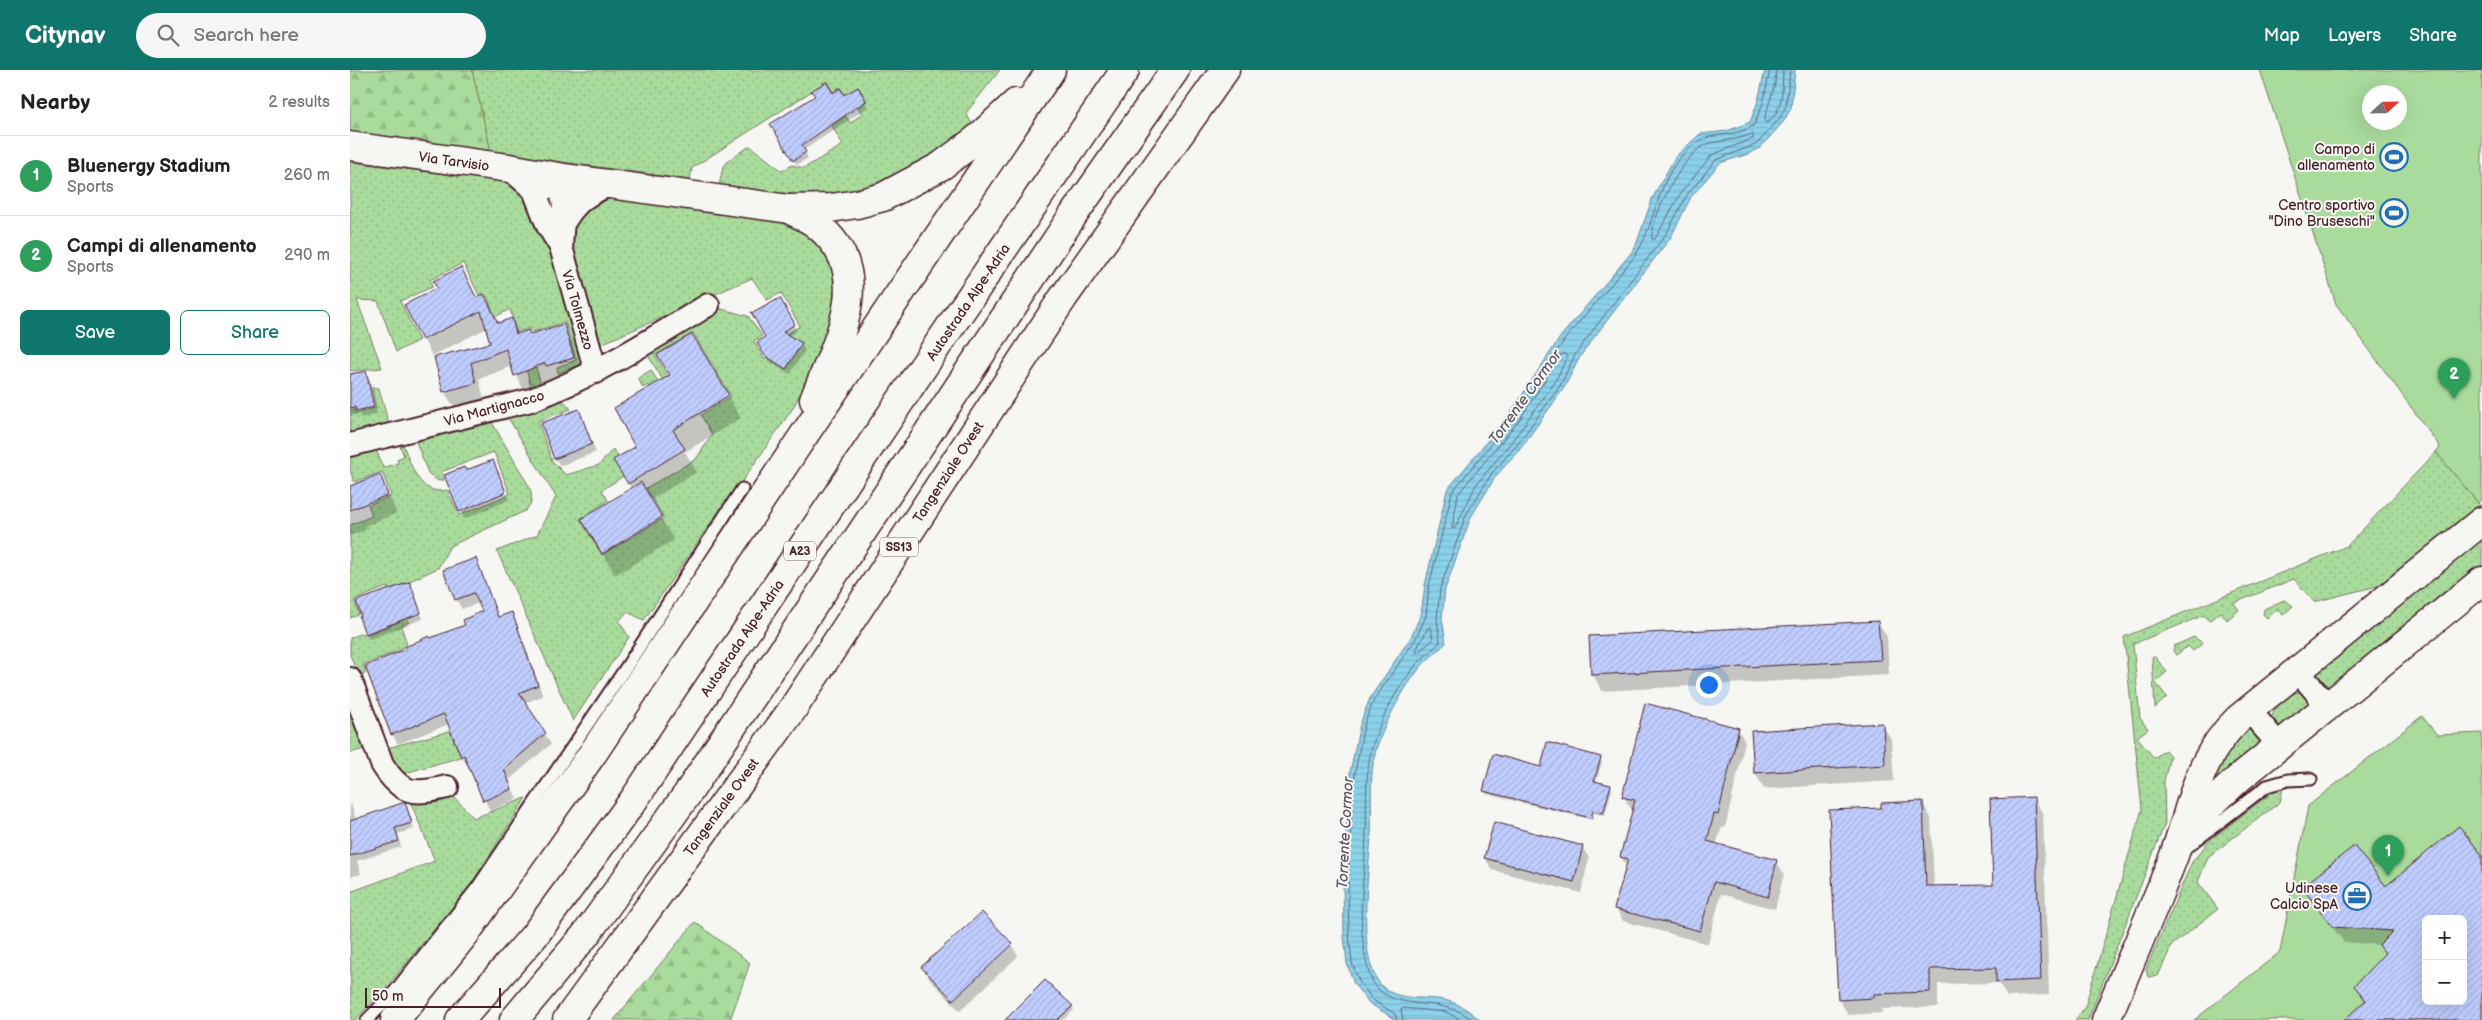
<!DOCTYPE html>
<meta charset="utf-8">
<style>
body{margin:0;font-family:"Balsamiq Sans",sans-serif;background:#f6f6f6;color:#222}
.controls{position:absolute;right:15px;bottom:15px;display:grid;overflow:hidden;border-radius:8px;box-shadow:0 5px 20px #0002}
.controls button{width:45px;height:45px;display:grid;place-items:center;padding:0;border:0;border-bottom:1px solid #e0e0e0;background:#fff;color:#222;font:25px sans-serif}
.compass{position:absolute;left:2012px;top:15px;width:45px;height:45px;border-radius:50%;background:#fff;box-shadow:0 5px 20px #0002;rotate:68deg}
.scale{position:absolute;left:15px;bottom:12px;width:136px;box-sizing:border-box;padding-left:5px;border:2px solid #4a1f2b;border-top:0;font-size:14px;line-height:18px;white-space:nowrap;color:#4a1f2b;-webkit-text-stroke:4px #f6f6f2;paint-order:stroke}
.you{position:absolute;left:1358px;top:614px;width:18px;height:18px;margin:-12px;border:4px solid #fff;border-radius:50%;background:#1a73e8;box-shadow:0 0 0 8px #1a73e833}
.badge{display:grid;place-items:center;width:32px;height:32px;border-radius:50%;background:#0f766e;color:#fff;font-size:16px;font-weight:700}
.pin{position:absolute;translate:-50% -41px;filter:drop-shadow(0 1px 2px #0008)}
.pin::after{content:'';position:absolute;top:26px;width:18px;height:15px;background:inherit;clip-path:polygon(0 0,100% 0,50% 100%)}
.list{margin:0;padding:0;list-style:none}
h2{display:flex;justify-content:space-between;align-items:center;height:65px;margin:0;padding:0 20px;font-size:21px}
h2 small{font-size:16px;font-weight:400;color:#767676}
.list li{display:grid;grid-template-columns:32px 1fr auto;gap:15px;align-items:center;box-sizing:border-box;height:80px;padding:0 20px;border-top:1px solid #e0e0e0}
.list b{display:block;font-size:19px;white-space:nowrap}
.list p{margin:0;font-size:16px;white-space:nowrap;color:#767676}
.list em{font-size:16px;font-style:normal;color:#767676}
.actions{display:flex;gap:10px;padding:15px 20px}
.actions a{flex:1;padding:11px 0;border:1px solid #0f766e;border-radius:8px;text-align:center;font-size:18px;color:#0f766e}
.actions .main{background:#0f766e;color:#fff}
.icon{flex:none;width:28px;height:28px;fill:none;stroke:currentColor;stroke-width:2;stroke-linecap:round;stroke-linejoin:round}
.map{position:relative;flex:none;width:2132px;height:950px;overflow:hidden}
header{display:flex;align-items:center;gap:30px;box-sizing:border-box;height:70px;padding:0 25px;background:#0f766e;color:#fff}
header strong{font-size:24px}
nav{display:flex;gap:28px;margin-inline-start:auto;font-size:18px}
.search{width:350px;height:45px;background:#f6f6f6;display:flex;align-items:center;gap:12px;box-sizing:border-box;padding:0 18px;border-radius:28px;color:#767676;font-size:19px}
main{display:flex}
aside{flex:1;background:#fff}
.map>svg:first-child{display:block}
</style>
<header>
<strong>Citynav</strong>
<div class="search"><svg class="icon" aria-label="search" viewBox="0 0 24 24"><circle cx="10" cy="10" r="6"/><path d="M15 15l6 6"/></svg>Search here</div>
<nav><a>Map</a><a>Layers</a><a>Share</a></nav>
</header>
<main>
<aside>
<h2>Nearby<small>2 results</small></h2>
<ul class="list">
<li><span class="badge" style="background:#2e9e5b">1</span><div><b>Bluenergy Stadium</b><p>Sports</p></div><em>260 m</em></li>
<li><span class="badge" style="background:#2e9e5b">2</span><div><b>Campi di allenamento</b><p>Sports</p></div><em>290 m</em></li>
</ul>
<div class="actions"><a class="main">Save</a><a>Share</a></div>
</aside>
<div class="map">
<svg width="2132" height="950" viewBox="0 0 2132 950">
<defs>
<pattern id="grass-dots" width="8" height="8" patternUnits="userSpaceOnUse" patternTransform="scale(1.25)"><rect width="8" height="8" fill="#a8db9c"/><path d="M2 2h.1M6 6h.1" fill="none" stroke="#92bc87" stroke-width="1.8" stroke-linecap="round"/></pattern>
<pattern id="forest-firs" width="22" height="20" patternUnits="userSpaceOnUse" patternTransform="scale(1.25)"><rect width="22" height="20" fill="#a8db9c"/><path d="M5 1l3.5 6h-7zM16 11l3.5 6h-7z" fill="#92bc87"/></pattern>
<pattern id="water-rules" width="6" height="5" patternUnits="userSpaceOnUse" patternTransform="scale(1.25)"><rect width="6" height="5" fill="#8ad2eb"/><path d="M0 2.5h6" fill="none" stroke="#79b4ca"/></pattern>
<pattern id="building-hatch" width="6" height="6" patternUnits="userSpaceOnUse" patternTransform="scale(1.25)"><rect width="6" height="6" fill="#c0ceff"/><path d="M-1 1l2-2M0 6l6-6M5 7l2-2" fill="none" stroke="#a6b0db"/></pattern>
</defs>
<rect width="100%" height="100%" fill="#f6f6f2"/>
<filter id="ink" filterUnits="userSpaceOnUse"><feTurbulence type="fractalNoise" baseFrequency=".02" numOctaves="2"/><feDisplacementMap in="SourceGraphic" scale="10" xChannelSelector="R" yChannelSelector="G"/><feConvolveMatrix kernelMatrix="1 2 1 2 8 2 1 2 1" color-interpolation-filters="sRGB"/></filter>
<g filter="url(#ink)">
<g fill="url(#grass-dots)" stroke="#797d64">
<path d="M122 0H650L616 43 622 54 620 59 562 104 484 130 369 119C372 90 377 91 400 76L432 101 442 95 454 98 493 75 482 56 496 46 500 53 512 44 508 37 517 31 509 18 496 26 490 17 483 22 477 11 476 12 342 98 340 110 141 82Z"/>
<polygon points="0,92 159,112 175,124 192,155 233,294 208,303 207,297 226,290 215,252 182,262 181,258 166,262 160,239 145,247 137,226 131,229 113,193 80,210 82,217 50,231 69,270 46,282 28,231 7,230 32,298 0,301"/>
<path d="M258 128 435 151 457 161 473 175 491 217 477 271 443 338 391 413 389 412 294 550 277 542 269 551 279 567 223 651 147 481 187 465 206 427 157 346 212 329 221 339 188 351 202 391 216 405 249 395 263 379 278 403 252 420 258 430 230 449 252 485 314 448 296 418 346 389 362 365 351 345 381 326 343 263 305 285 320 309 314 312 296 282 364 237 398 246 412 266 404 271 414 289 432 279 427 270 450 256 431 223 417 230 402 208 251 274 223 179C221 151 229 136 258 128Z"/>
<polygon points="178,269 191,315 181,318 169,271"/>
<polygon points="301,300 311,317 314,341 298,315 293,318 288,308"/>
<polygon points="22,318 29,318 39,355 0,363 0,340 4,339 5,343 26,338"/>
<path d="M140 349 179 416C183 427 183 433 175 441L100 476 88 498 49 516 50 530 59 552 51 556 57 574 50 580 13 595 16 603 9 607 0 585V568L12 563 14 566 49 552 37 517 4 530 9 544 0 548V455L22 446 18 435 41 426 32 402 4 412 0 400V385L26 379 33 398 48 393 47 389 54 386 49 373 52 372C61 393 68 427 97 420L109 445 160 424 144 382 91 402 94 410 88 411 78 403 65 369Z"/>
<polygon points="2086,382 2132,438 2035,514 1964,532 1944,509 1884,533 1889,540 1877,550 1870,542 1859,551 1854,545 1783,574 1790,648 1798,659 1787,667 1804,688 1815,680 1820,686 1814,711 1815,753 1738,950 1725,950 1735,937 1792,739 1774,567 1997,476"/>
<polygon points="2132,464 2132,495 1979,620 1963,601"/>
<polygon points="1934,530 1943,536 1933,545 1928,539 1917,548 1913,544 1914,539"/>
<polygon points="1844,567 1853,573 1843,581 1838,576 1826,585 1823,581 1824,576"/>
<polygon points="1802,587 1805,587 1817,602 1805,612 1817,627 1805,638"/>
<path d="M1955 621 1962 627 1960 635 1934 656 1925 655 1921 650C1926 630 1937 624 1955 621Z"/>
<polygon points="0,633 18,678 0,683"/>
<polygon points="1899,652 1914,670 1874,704 1842,743 1860,705"/>
<polygon points="100,661 111,687 48,705 37,678"/>
<polygon points="1934,713 1930,732 1858,787 1848,812 1868,839 1822,875 1808,906 1798,907 1796,899 1842,792 1860,770"/>
<polygon points="100,723 124,748 176,728 120,816 35,919 5,950 1,950 0,822 85,791 60,731"/>
</g>
<g fill="url(#forest-firs)" stroke="#797d64">
<polygon points="0,0 122,0 141,82 0,66"/>
<polygon points="345,852 400,893 380,950 264,950"/>
</g>
<g fill="#a8db9c" stroke="#797d64" fill-rule="evenodd">
<path d="M1910 0H2132V429L2128 433 2086 382 2090 377 1986 234ZM2050 22V52H2020V22Z"/>
<path d="M2072 646 2087 665 2132 663V950H1844L1930 882 1958 736ZM2076 849H2113V931H2076Z"/>
</g>
<path fill="url(#water-rules)" stroke="#708a9e" d="M1415 0H1445L1441 38 1434 51 1410 78 1398 84 1370 93 1341 127 1321 167 1239 274 1230 287 1214 318 1171 378 1146 406 1121 447 1095 519 1092 548 1096 573C1087 582 1076 590 1069 599 1052 621 1040 644 1030 668 1017 699 1023 733 1021 766 1019 802 1006 884 1030 914 1045 933 1077 925 1098 931 1110 934 1121 942 1130 950H1046L1019 933 1004 914 997 894 994 866 993 813 1000 702 1010 654 1020 628 1061 567 1071 544 1075 515 1097 420 1161 342 1211 266 1281 183 1286 175 1302 129 1325 87 1350 64 1377 61 1400 52 1408 31Z"/>
<g fill="#0003" fill-rule="evenodd">
<polygon points="507,19 518,37 454,80 458,88 447,95 422,55 466,27 483,25 494,26"/>
<polygon points="111,199 127,228 134,226 149,254 161,250 169,264 180,265 213,256 222,271 232,304 174,321 162,296 129,309 134,329 104,337 94,321 86,288 142,274 137,258 82,286 56,235 88,219"/>
<polygon points="429,230 447,261 438,266 451,274 455,280 440,304 419,291 408,272 417,267"/>
<polygon points="342,266 391,348 335,382 347,402 300,430 324,470 265,505 233,450 282,419 265,390 287,377"/>
<polygon points="15,302 20,309 27,344 11,348 10,344 0,346 0,305"/>
<polygon points="228,341 246,382 210,396 205,388"/>
<polygon points="143,391 159,430 114,449 96,405 116,402"/>
<polygon points="29,406 47,443 15,456 16,460 0,466 0,416"/>
<polygon points="125,490 149,548 161,543 167,553 193,626 174,633 201,674 159,710 167,729 140,741 119,695 117,696 112,686 99,654 48,674 42,664 80,569 116,556 133,542 129,533 112,539 106,529"/>
<polygon points="63,520 73,549 20,569 16,563"/>
<polygon points="1528,552 1537,567 1539,605 1252,621 1243,605 1240,567"/>
<polygon points="1532,654 1541,669 1544,711 1414,719 1405,703 1402,662"/>
<polygon points="1388,659 1395,672 1375,758 1372,757 1366,775 1426,791 1434,804 1425,839 1371,824 1358,874 1273,851 1266,839 1277,797 1271,787 1284,740 1281,739 1273,726"/>
<polygon points="1250,688 1252,692 1246,713 1260,716 1262,719 1255,746 1244,743 1243,750 1136,724 1134,720 1191,698"/>
<polygon points="1684,729 1693,744 1699,925 1657,927 1649,913 1588,914 1588,937 1532,939 1532,943 1498,945 1489,929 1532,739 1573,733 1581,748 1584,817 1645,816"/>
<polygon points="0,731 6,750 55,734 64,759 48,764 51,777 7,791 11,804 0,807"/>
<polygon points="1232,777 1239,788 1231,823 1142,800 1135,788"/>
<path d="M2132 787V950H1996L2015 932 2006 916 2036 884 2030 875 1994 872 1962 832 1954 817 2036 818ZM2076 849H2113V931H2076Z"/>
<polygon points="662,875 668,886 610,941 580,909 573,898"/>
<polygon points="722,937 724,940 713,950 657,950"/>
</g>
<g fill="none" stroke-linecap="round" stroke-linejoin="round">
<g stroke="#646778" stroke-width="1">
<path d="M1426 0 1425 14 1414 50 1416 53C1434 43 1432 18 1433 0"/>
<path d="M1402 64 1404 68 1362 85 1332 121 1305 169H1302C1300 148 1333 86 1353 76 1364 70 1387 71 1402 64Z"/>
<polygon points="1212,284 1215,284 1217,287 1205,312 1162,371 1126,415 1105,458 1102,459 1108,424 1170,349"/>
<polygon points="1081,557 1083,570 1067,583 1066,580 1078,558"/>
<path d="M1047 950 1045 944 1023 930 1009 911 1002 893 999 865 998 813 1001 755 1005 703 1014 655 1024 630 1065 570 1076 546 1079 516 1102 422 1165 345 1215 269 1285 186C1310 148 1305 100 1349 71 1362 62 1387 68 1404 55L1413 33 1420 0"/>
<polyline points="1053,950 1051,940 1053,938 1096,942 1112,950"/>
<path d="M1123 950C1093 925 1051 942 1028 919 1021 912 1018 901 1016 891 1006 844 1015 809 1016 762 1017 731 1014 698 1025 668 1034 642 1048 617 1066 595 1073 587 1083 580 1090 572L1087 548 1090 519 1116 445 1142 403 1167 375 1210 316 1225 285 1235 271 1316 164 1337 125 1366 90 1407 74 1430 48 1436 36 1440 0"/>
</g>
</g>
<g fill="url(#building-hatch)" stroke="#4a1f2b" fill-rule="evenodd">
<polygon points="476,12 483,23 490,18 494,25 508,17 516,31 452,75 456,82 443,91 420,54 465,26 461,21"/>
<polygon points="111,197 126,227 134,224 148,253 162,248 166,264 179,260 180,264 214,254 224,288 196,296 195,293 164,306 156,279 121,293 126,313 93,322 84,287 140,273 131,241 72,270 54,235 87,218 83,211"/>
<polygon points="430,228 445,254 433,262 452,273 436,299 414,285 407,272 415,267 401,242 403,243"/>
<polygon points="342,264 379,325 323,360 335,379 278,414 263,390 285,377 264,338 320,305 307,285"/>
<polygon points="16,301 24,337 6,341 5,337 0,338 0,304"/>
<polygon points="229,339 242,374 204,389 191,353"/>
<polygon points="143,390 156,422 109,442 94,405 114,397 116,400"/>
<polygon points="30,404 38,425 0,440 0,416"/>
<polygon points="291,412 312,447 252,484 231,449"/>
<polygon points="126,488 148,547 162,542 188,615 169,623 196,663 154,699 162,719 133,731 114,685 111,687 94,644 41,665 15,596 56,579 55,577 79,566 80,568 115,555 113,550 132,541 124,523 105,530 93,500"/>
<polygon points="60,512 71,543 15,564 9,547 11,546 6,531"/>
<polygon points="1528,551 1531,590 1241,605 1239,566"/>
<polygon points="1295,633 1389,658 1368,745 1364,744 1357,771 1427,790 1418,827 1364,812 1350,861 1264,839 1278,789 1270,787 1285,730 1272,727"/>
<polygon points="1533,653 1535,695 1404,703 1401,661"/>
<polygon points="1197,672 1251,687 1244,711 1261,715 1253,743 1243,740 1241,748 1133,721 1143,684 1191,697"/>
<polygon points="1684,727 1691,910 1646,912 1646,898 1580,899 1580,922 1524,924 1524,928 1488,930 1479,740 1531,738 1531,733 1573,731 1576,816 1643,815 1640,729"/>
<polygon points="55,732 62,753 45,758 49,771 0,786 0,751"/>
<polygon points="1144,752 1233,776 1224,812 1134,788"/>
<path d="M2109 756 2132 785V950H1994L2016 930 2004 916 2035 883 2029 875 2043 861 1983 857 1952 817 2004 776 2036 816ZM2076 849H2113V931H2076Z"/>
<polygon points="632,842 663,874 603,930 571,897"/>
<polygon points="695,910 723,936 707,950 655,950"/>
</g>
<g fill="none" stroke-linecap="round" stroke-linejoin="round">
<defs>
<g id="service">
<polyline points="1849,768 1917,716 1938,710 1961,709"/>
<polyline points="17,950 41,926 127,818 277,596 392,419"/>
</g>
<g id="minor">
<polyline points="159,98 184,120 198,156 211,177 246,302"/>
<polyline points="196,118 208,107 214,135 211,177"/>
<path d="M214 152C227 130 238 124 261 114"/>
<path d="M0 375 181 330C244 306 301 270 358 235"/>
<polyline points="1947,600 1978,636"/>
<path d="M0 609 32 694C51 725 64 725 97 717"/>
<polyline points="1899,640 1929,675"/>
</g>
<g id="tertiary">
<polyline points="1837,767 1859,736 1888,709 2132,511"/>
<path d="M1756 950C1778 896 1802 843 1823 788 1843 735 1845 691 1888 649L2132 451"/>
</g>
<polyline id="secondary" points="0,76 159,98 208,107"/>
<g id="trunk">
<polyline points="208,107 439,139 481,138 507,134 533,127 591,96 627,69 666,33"/>
<path d="M439 139C448 144 458 148 466 154 529 204 486 272 464 330"/>
<polyline points="45,950 115,864 243,683 448,374 701,0"/>
<polyline points="217,950 440,643 713,228 875,0"/>
</g>
<g id="motorway">
<polyline points="110,950 184,866 283,731 583,282 775,0"/>
<polyline points="164,950 237,863 336,726 724,144 825,0"/>
</g>
</defs>
<use href="#service" stroke="#4a1f2b" stroke-width="15"/>
<use href="#minor" stroke="#4a1f2b" stroke-width="26"/>
<use href="#tertiary" stroke="#4a1f2b" stroke-width="31"/>
<use href="#secondary" stroke="#4a1f2b" stroke-width="31"/>
<use href="#trunk" stroke="#4a1f2b" stroke-width="31"/>
<use href="#motorway" stroke="#4a1f2b" stroke-width="31"/>
<use href="#service" stroke="#f6f6f2" stroke-width="11"/>
<use href="#minor" stroke="#f6f6f2" stroke-width="22"/>
<use href="#tertiary" stroke="#f6f6f2" stroke-width="28"/>
<use href="#secondary" stroke="#f6f6f2" stroke-width="28"/>
<use href="#trunk" stroke="#f6f6f2" stroke-width="28"/>
<use href="#motorway" stroke="#f6f6f2" stroke-width="28"/>
</g>
</g>
<defs>
<symbol id="stadium-ring" viewBox="-11 -11 22 22"><circle r="9.5" fill="#f6f6f2" stroke="#1f6fb2" stroke-width="1.5"/><path d="M0-5a6.5 5 0 1 0 0 10a6.5 5 0 1 0 0-10ZM-3.5-1.8h7v3.6h-7Z" fill="#1f6fb2"/></symbol>
<symbol id="office-ring" viewBox="-11 -11 22 22"><circle r="9.5" fill="#f6f6f2" stroke="#1f6fb2" stroke-width="1.5"/><path d="M-6-3h4V-5.5h4V-3h4V5H-6ZM-1-4.5V-3h2v-1.5ZM-6 0V1H6V0Z" fill="#1f6fb2"/></symbol>
</defs>
<g fill-rule="evenodd">
<use href="#stadium-ring" x="2028" y="71" width="32" height="32"/>
<use href="#stadium-ring" x="2028" y="127" width="32" height="32"/>
<use href="#office-ring" x="1991" y="810" width="32" height="32"/>
</g>
<g text-anchor="middle" stroke-width="4" stroke-linejoin="round" paint-order="stroke">
<g fill="#f6f6f2" stroke="#7e6067" stroke-width="1">
<rect x="530" y="467.5" width="38" height="19" rx="4"/>
<rect x="434" y="471.5" width="32" height="19" rx="4"/>
</g>
<g font-size="12" font-weight="bold" fill="#4a1f2b">
<text x="549" y="481">SS13</text>
<text x="450" y="485">A23</text>
</g>
<g font-size="14" fill="#4a1f2b" stroke="#f6f6f2" text-anchor="end">
<text x="2025" y="84">Campo di<tspan x="2025" dy="16">allenamento</tspan></text>
<text x="2025" y="140">Centro sportivo<tspan x="2025" dy="16">"Dino Bruseschi"</tspan></text>
<text x="1988" y="823">Udinese<tspan x="1988" dy="16">Calcio SpA</tspan></text>
</g>
<g font-size="14" fill="#4a1f2b" stroke="#f6f6f2">
<text transform="translate(104 91) rotate(8)" y="5">Via Tarvisio</text>
<text transform="translate(618 232) rotate(-56)" y="5">Autostrada Alpe-Adria</text>
<text transform="translate(228 240) rotate(74)" y="5">Via Tolmezzo</text>
<text transform="translate(144 338) rotate(-15)" y="5">Via Martignacco</text>
<text transform="translate(598 402) rotate(-57)" y="5">Tangenziale Ovest</text>
<text transform="translate(392 568) rotate(-56)" y="5">Autostrada Alpe-Adria</text>
<text transform="translate(371 737) rotate(-54)" y="5">Tangenziale Ovest</text>
</g>
<g font-size="15" font-style="italic" fill="#5d5565" stroke="#f6f6f2">
<text transform="translate(1175 327) rotate(-54)" y="5">Torrente Cormor</text>
<text transform="translate(995 763) rotate(-87)" y="5">Torrente Cormor</text>
</g>
</g>
</svg>
<div class="controls">
<button>+</button>
<button>−</button>
</div>
<svg class="compass" viewBox="-18 -18 36 36"><path d="M0-13l5 13h-10z" fill="#e53935"/><path d="M0 13l5-13h-10z" fill="#767676"/></svg>
<div class="scale">50 m</div>
<div class="you"></div>
<div class="pin badge" style="left:2038px;top:806px;background:#2e9e5b">1</div>
<div class="pin badge" style="left:2104px;top:329px;background:#2e9e5b">2</div>
</div>
</main>
